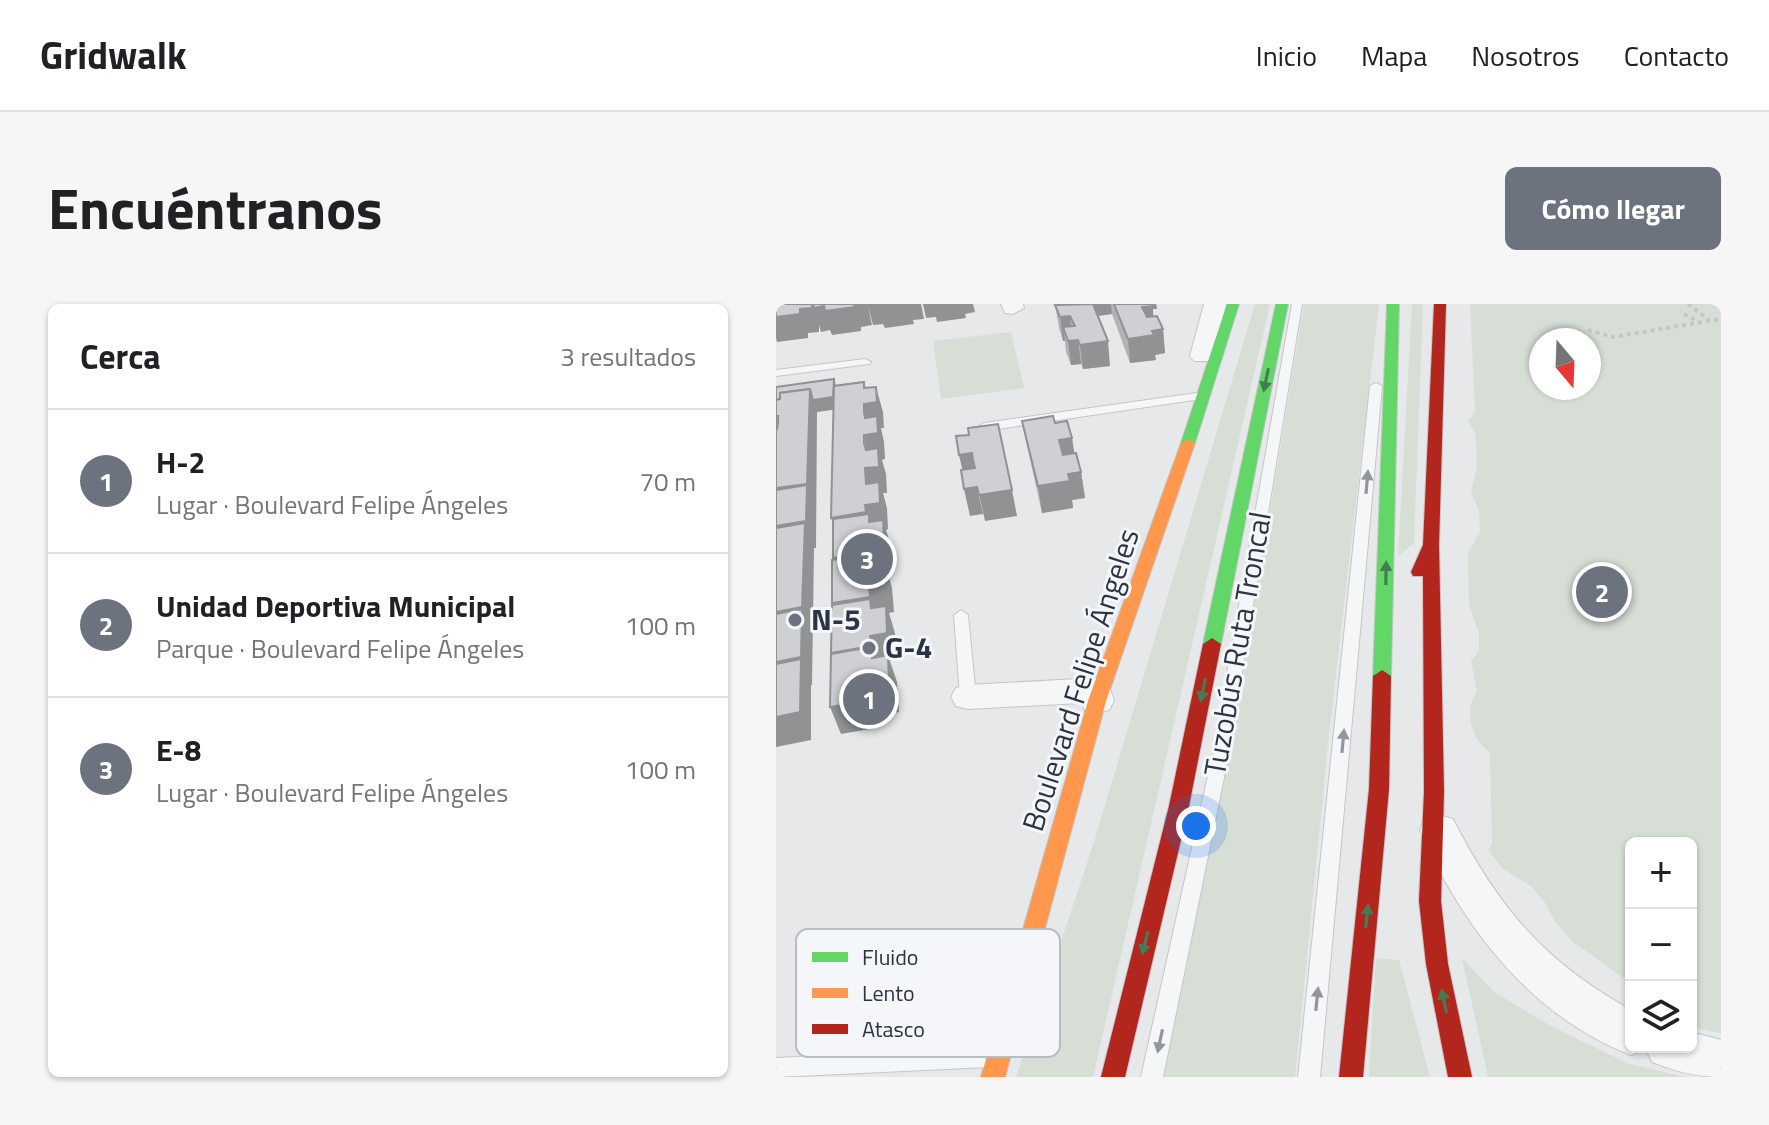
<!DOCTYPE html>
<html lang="es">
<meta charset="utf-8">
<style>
body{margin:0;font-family:"Titillium Web",sans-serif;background:#f6f6f6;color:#202124}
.controls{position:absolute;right:24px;bottom:24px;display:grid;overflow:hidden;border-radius:12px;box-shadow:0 2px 6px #0004}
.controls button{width:72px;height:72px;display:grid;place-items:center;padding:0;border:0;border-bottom:2px solid #e0e0e0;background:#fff;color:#202124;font:40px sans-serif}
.compass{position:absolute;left:753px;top:24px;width:72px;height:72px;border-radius:50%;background:#fff;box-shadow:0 2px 6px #0004;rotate:161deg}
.you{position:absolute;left:420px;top:522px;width:28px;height:28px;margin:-20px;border:6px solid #fff;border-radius:50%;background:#1a73e8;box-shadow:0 0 0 12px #1a73e833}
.badge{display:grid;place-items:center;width:52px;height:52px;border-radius:50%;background:#6c737f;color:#fff;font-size:26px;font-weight:700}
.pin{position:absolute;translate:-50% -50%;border:4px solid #fff;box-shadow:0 2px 8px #0006}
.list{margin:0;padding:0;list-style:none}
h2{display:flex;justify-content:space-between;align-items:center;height:104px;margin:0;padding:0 32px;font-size:34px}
h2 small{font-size:26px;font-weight:400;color:#757577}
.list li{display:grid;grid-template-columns:52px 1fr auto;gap:24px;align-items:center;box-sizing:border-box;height:144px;padding:0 32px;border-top:2px solid #e0e0e0}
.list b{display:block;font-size:30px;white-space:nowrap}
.list p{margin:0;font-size:26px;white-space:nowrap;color:#757577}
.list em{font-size:26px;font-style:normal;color:#757577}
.icon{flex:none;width:44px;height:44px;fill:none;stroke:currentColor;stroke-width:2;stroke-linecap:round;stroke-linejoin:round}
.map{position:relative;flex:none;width:945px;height:773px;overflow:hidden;border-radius:12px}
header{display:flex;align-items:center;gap:48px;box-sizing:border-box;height:112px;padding:0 40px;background:#fff;border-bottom:2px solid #e0e0e0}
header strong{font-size:38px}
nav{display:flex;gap:44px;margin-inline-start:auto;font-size:28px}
.intro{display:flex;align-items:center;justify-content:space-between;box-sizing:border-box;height:192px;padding:0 48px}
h1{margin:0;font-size:56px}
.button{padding:20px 36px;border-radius:12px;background:#6c737f;color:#fff;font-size:28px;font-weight:700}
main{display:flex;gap:48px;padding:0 48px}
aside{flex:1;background:#fff;border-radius:12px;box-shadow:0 2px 6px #0004}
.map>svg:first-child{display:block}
</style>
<header>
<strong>Gridwalk</strong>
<nav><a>Inicio</a><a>Mapa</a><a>Nosotros</a><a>Contacto</a></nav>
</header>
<div class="intro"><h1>Encuéntranos</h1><a class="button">Cómo llegar</a></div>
<main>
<aside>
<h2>Cerca<small>3 resultados</small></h2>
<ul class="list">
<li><span class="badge">1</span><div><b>H-2</b><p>Lugar · Boulevard Felipe Ángeles</p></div><em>70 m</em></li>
<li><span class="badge">2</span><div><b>Unidad Deportiva Municipal</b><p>Parque · Boulevard Felipe Ángeles</p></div><em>100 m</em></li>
<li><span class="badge">3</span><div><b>E-8</b><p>Lugar · Boulevard Felipe Ángeles</p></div><em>100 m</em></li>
</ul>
</aside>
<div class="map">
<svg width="945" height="773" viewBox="0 0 945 773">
<rect width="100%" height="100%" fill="#e6e8ea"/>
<g fill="#d6ded6" fill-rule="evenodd">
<polygon points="479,0 494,0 317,773 240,773 318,538"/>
<polygon points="528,0 603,0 553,430 519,773 385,773 455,444"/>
<polygon points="636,0 647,0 638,239 622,252"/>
<path d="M694 0H945V729L915 723V539H855V673H846L797 638 780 619 768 597 755 582 727 565 712 546 716 540 714 448C695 435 687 407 701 388L695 357 703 347V329L693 301 692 249 704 228 703 207 695 188 701 163 700 131 692 117 699 107ZM765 36H813V84H765Z"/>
<polygon points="235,28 248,84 165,95 157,37"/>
<polygon points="600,654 623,656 654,773 593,773"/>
<polygon points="686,654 718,688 773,721 851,759 908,773 712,773"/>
</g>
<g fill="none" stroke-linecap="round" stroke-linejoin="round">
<defs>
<g id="lane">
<polygon points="516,0 526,0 453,449 387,773 365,773 437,449"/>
<polygon points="89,55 95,58 93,60 0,72 0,66"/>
<polygon points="600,79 606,82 544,773 522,773 594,82"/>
<polygon points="421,89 431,96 431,100 423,100 418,96 208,127 202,123 208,119"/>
<polygon points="185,306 192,311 200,393 192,399 184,393 178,311"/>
<polygon points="213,743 221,746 224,753 221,760 213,763 0,773 0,754"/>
</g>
<g id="street">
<polygon points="225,0 247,0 248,4 237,10 229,9"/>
<polygon points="428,0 450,0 438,52 434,57 418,57 414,52"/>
<polygon points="320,374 332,378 338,397 333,406 321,409 309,406 305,399 192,405 180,402 175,393 180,384 192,381"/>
<path d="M663 511 677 515C722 603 767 657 855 706V743H915V728L945 736V773C920 773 899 767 876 758L870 745 855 751C754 712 686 622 644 526L649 515Z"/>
</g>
<g id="fast">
<polygon points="451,0 463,0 419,139 412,143 407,142 405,139"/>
<polygon points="500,0 512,0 445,340 436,346 427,340"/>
<polygon points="611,0 623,0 615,372 606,378 597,372"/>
</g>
<polygon id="slow" points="412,135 419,139 330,397 229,773 205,773 312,397 405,139"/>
<g id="jam">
<polygon points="658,0 670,0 663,241 668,488 665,597 672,660 696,773 672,773 650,660 643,597 648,488 647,272 637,272 635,268 647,241"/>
<polygon points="436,334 445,340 413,502 349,773 325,773 393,502 427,340"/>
<polygon points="606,366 615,372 613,485 587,773 563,773 593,485 597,372"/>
</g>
</defs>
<use href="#lane" stroke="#c4c6c8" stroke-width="2"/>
<use href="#street" stroke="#c4c6c8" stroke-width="2"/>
<use href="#fast" stroke="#c2c5c8" stroke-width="2"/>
<use href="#slow" stroke="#c2c5c8" stroke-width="2"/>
<use href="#jam" stroke="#c2c5c8" stroke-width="2"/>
<g stroke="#c5c6ca" stroke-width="4" stroke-dasharray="4 4" stroke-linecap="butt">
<polyline points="912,0 933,16"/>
<polyline points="908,10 923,18"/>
<polyline points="812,26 837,33 945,15"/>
</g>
<use href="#lane" fill="#f5f6f7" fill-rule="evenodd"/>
<use href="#street" fill="#f5f6f7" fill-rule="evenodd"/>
<use href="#fast" fill="#63d668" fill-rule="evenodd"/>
<use href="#slow" fill="#ff974d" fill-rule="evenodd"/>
<use href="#jam" fill="#b3261e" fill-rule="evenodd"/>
</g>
<g fill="#b1b3b5">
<polygon points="283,0 382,0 380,0 381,5 377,5 377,12 387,25 389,49 379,51 380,56 354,59 336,10 322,12 334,62 307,65 305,60 295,61 290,48 289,37 287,37 283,24 279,1"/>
<polygon points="246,117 279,119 296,134 298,150 305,168 309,194 296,196 297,204 266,209 251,142"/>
</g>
<g fill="#909294">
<polygon points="0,0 145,0 148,15 137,16 138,20 109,24 107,20 97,21 92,2 96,21 85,23 85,27 56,31 54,26 45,28 43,21 43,28 32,29 32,34 1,38 0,34"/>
<polygon points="147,0 197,0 199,8 189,10 190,14 161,18 160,13 150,14"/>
<polygon points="311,0 335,0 336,10 313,13"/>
<polygon points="356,0 382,0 380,0 381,5 377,5 378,26"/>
<polygon points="294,12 297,36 287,23 289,37 287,37 284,13"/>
<polygon points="387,25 389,49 379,51 380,56 354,59 352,35 376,27"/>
<polygon points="302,36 305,60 295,61 292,37"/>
<polygon points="332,37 334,62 307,65 304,41"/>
<polygon points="58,75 62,87 63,105 41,108 40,244 38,244 36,381 35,381 35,436 0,443 0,101"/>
<polygon points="88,78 94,99 100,83 107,108 108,124 105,124 108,138 109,155 106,156 110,170 111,189 107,189 111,204 112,225 110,226 115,242 116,265 111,266 116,284 118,308 113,309 119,329 120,356 114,357 121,378 123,408 105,411 105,423 65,430 54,403 65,376 55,349 66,326 56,299 66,281 57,254 64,240 55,214 90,180"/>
<polygon points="296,134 300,160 287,162 283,136"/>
<polygon points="196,149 201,175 189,177 183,151"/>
<polygon points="305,168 309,194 296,196 297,204 266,209 262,182 292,170"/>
<polygon points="201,183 207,210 194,212 188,185"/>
<polygon points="236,186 241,212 209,217 203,191"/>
</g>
<g fill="#ced0d3" stroke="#909294" stroke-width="2">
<polygon points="0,0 36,0 36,4 24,5 24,10 0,13"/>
<polygon points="37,0 78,0 79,3 49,7 48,2 38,4"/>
<polygon points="317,0 332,37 304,41 302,36 292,37 287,23 299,22 294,12 284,13 279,1"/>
<polygon points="338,0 376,0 377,2 366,3 371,13 381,12 387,25 376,27 378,31 352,35"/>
<polygon points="58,75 57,93 37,96 34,85 4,89 4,95 0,96 0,83"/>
<polygon points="88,78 88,84 100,83 101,98 88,100 88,108 89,114 101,112 102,129 88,131 88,139 90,146 102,144 103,163 89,164 90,180 103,178 104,199 89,201 90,208 55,214 58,82"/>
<polygon points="34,85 31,180 0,184 0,125 1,125 2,118 2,112 0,112 0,96 4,95 4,89"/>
<polygon points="277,112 279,119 291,117 296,134 283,136 287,151 300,149 305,168 292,170 294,177 262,182 246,117"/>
<polygon points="222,120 236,186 203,191 201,183 188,185 185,166 199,164 197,156 196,149 183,151 180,132 193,131 192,124"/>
<polygon points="31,181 30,217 0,222 0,186"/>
<polygon points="93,210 93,218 107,216 108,238 93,240 93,248 57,254 57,215"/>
<polygon points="29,219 26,303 0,308 0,224"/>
<polygon points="94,250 94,259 108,257 110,281 93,284 94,293 56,299 56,256"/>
<polygon points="94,295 95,304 110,302 111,329 94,332 95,342 55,349 56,301"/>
<polygon points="26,305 25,353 0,358 0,310"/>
<polygon points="95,343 96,354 112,351 113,381 95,384 96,396 54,403 55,350"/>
<polygon points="25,355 24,408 0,413 0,360"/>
</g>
<defs><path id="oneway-solid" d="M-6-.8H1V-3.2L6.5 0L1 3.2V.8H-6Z" transform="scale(2)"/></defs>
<g fill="#447d55">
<use href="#oneway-solid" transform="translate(490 76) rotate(102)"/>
<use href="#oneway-solid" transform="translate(610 269) rotate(-89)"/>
<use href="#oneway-solid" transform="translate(427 386) rotate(102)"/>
<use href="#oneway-solid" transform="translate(591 612) rotate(-84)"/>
<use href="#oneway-solid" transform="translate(369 639) rotate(104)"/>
<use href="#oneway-solid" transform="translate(668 697) rotate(-102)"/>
</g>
<g fill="#90959e">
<use href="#oneway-solid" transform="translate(591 178) rotate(-85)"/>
<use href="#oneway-solid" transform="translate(567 437) rotate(-85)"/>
<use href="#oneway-solid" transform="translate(541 695) rotate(-84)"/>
<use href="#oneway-solid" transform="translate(384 737) rotate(102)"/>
</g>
<g fill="#6c737f" stroke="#f4f6f9" stroke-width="3">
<circle cx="19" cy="316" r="8"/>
<circle cx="93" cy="344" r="8"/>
</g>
<g text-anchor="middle" stroke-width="6" stroke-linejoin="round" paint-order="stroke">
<g font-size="30" font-weight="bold" fill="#2b3445" stroke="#f4f6f9" text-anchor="start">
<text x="35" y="326">N-5</text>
<text x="109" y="354">G-4</text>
</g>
<g font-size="30" fill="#2b3445" stroke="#f4f6f9">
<text transform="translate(462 340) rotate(-80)" y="10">Tuzobús Ruta Troncal</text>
<text transform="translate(305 376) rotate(-72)" y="10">Boulevard Felipe Ángeles</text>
</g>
</g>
<rect x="20" y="625" width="264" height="128" rx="12" fill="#f4f6f9" stroke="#b8bcc3" stroke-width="2"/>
<rect x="36" y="648" width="36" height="10" fill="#63d668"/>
<rect x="36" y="684" width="36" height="10" fill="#ff974d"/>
<rect x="36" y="720" width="36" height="10" fill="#b3261e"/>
<g font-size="22" fill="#2b3445">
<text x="86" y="661">Fluido</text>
<text x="86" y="697">Lento</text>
<text x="86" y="733">Atasco</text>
</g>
</svg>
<div class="controls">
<button>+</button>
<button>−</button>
<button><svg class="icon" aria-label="layers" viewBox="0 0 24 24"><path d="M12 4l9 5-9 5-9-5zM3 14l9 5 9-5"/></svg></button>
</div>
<svg class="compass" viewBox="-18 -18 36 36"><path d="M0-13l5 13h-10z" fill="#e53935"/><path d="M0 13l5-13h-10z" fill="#757577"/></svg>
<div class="you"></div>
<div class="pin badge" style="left:93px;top:395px">1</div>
<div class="pin badge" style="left:826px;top:288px">2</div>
<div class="pin badge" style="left:91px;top:255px">3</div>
</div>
</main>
